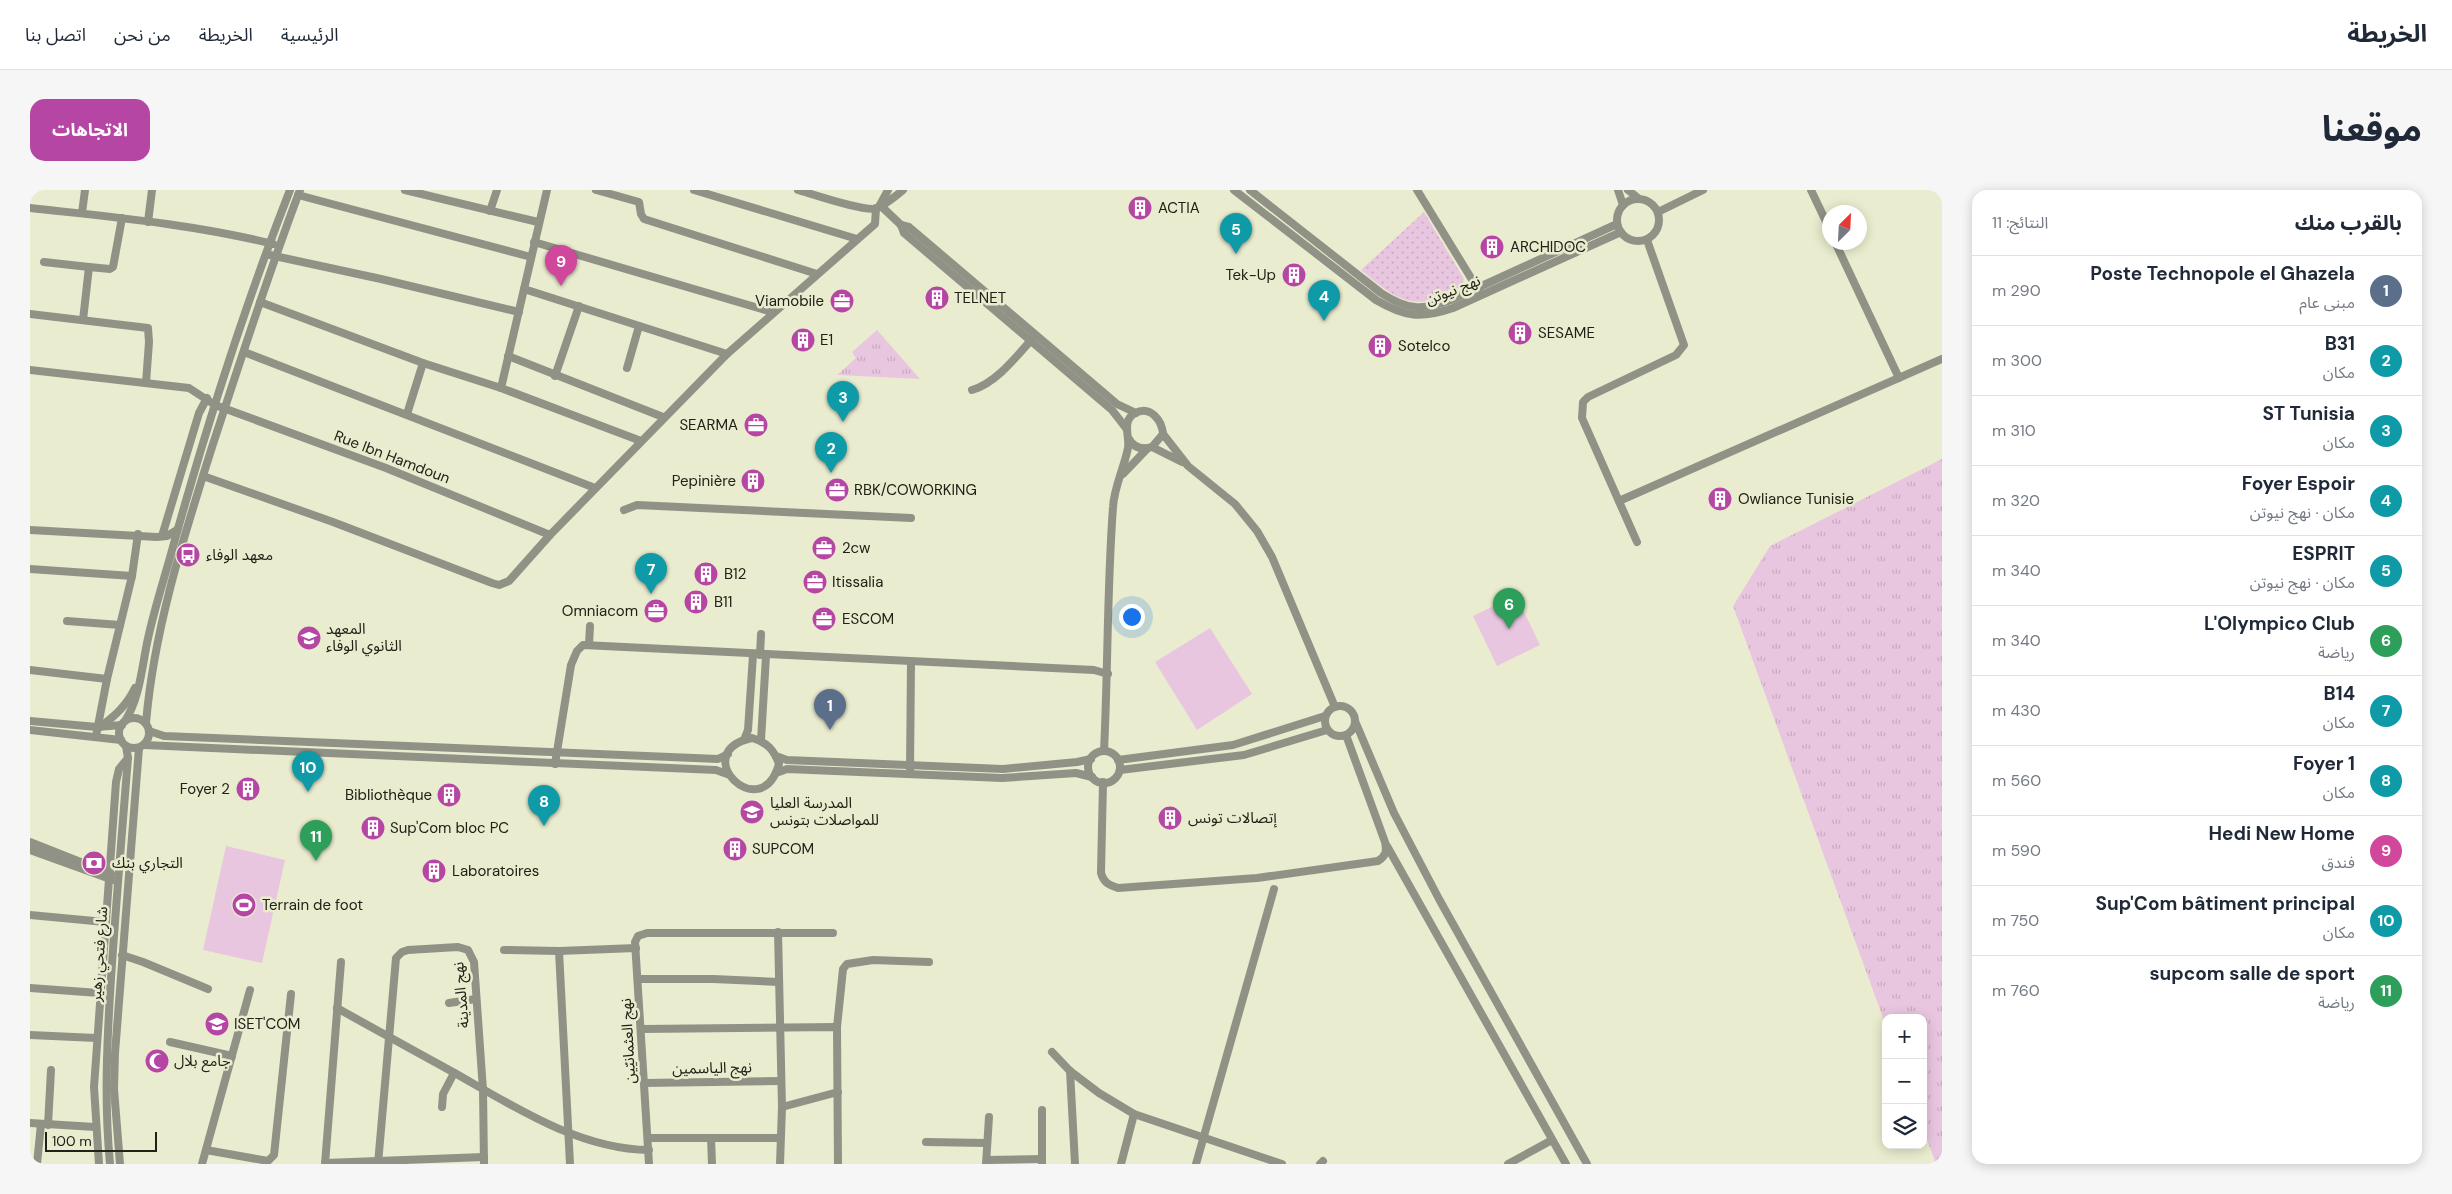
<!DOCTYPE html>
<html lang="ar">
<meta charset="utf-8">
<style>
body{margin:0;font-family:"DM Sans","Noto Sans Arabic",sans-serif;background:#f6f6f7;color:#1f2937;direction:rtl}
.controls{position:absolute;right:15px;bottom:15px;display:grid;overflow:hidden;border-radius:10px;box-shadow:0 2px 12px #0003}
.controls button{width:45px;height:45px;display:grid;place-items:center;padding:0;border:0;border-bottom:1px solid #e0e1e3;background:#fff;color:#1f2937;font:25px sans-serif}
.compass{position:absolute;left:1792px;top:15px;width:45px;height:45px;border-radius:50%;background:#fff;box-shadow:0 2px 12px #0003;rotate:24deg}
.scale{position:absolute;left:15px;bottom:12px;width:112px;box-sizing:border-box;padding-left:5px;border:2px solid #212117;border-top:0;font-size:14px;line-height:18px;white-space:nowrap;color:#212117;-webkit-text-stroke:4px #eaeccf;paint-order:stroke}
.you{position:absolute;left:1101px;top:426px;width:18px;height:18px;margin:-12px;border:4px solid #fff;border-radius:50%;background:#1a73e8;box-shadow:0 0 0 8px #1a73e833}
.badge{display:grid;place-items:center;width:32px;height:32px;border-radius:50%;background:#b646a3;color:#fff;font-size:16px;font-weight:700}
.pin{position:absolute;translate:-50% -41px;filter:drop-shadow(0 1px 2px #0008)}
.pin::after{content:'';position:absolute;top:26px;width:18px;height:15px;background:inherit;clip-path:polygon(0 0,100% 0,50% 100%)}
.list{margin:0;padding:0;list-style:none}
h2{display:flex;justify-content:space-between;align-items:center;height:65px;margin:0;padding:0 20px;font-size:21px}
h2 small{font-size:16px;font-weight:400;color:#747a83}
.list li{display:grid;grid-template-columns:32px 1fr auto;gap:15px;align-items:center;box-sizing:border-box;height:70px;padding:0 20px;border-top:1px solid #e0e1e3}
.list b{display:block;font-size:19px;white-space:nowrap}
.list p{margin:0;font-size:16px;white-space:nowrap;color:#747a83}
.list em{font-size:16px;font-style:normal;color:#747a83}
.icon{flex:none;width:28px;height:28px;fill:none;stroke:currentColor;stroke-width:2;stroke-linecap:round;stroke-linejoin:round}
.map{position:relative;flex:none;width:1912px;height:974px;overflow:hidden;direction:ltr;border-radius:15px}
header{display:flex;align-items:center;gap:30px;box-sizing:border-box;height:70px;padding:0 25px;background:#fff;border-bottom:1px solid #e0e1e3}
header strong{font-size:24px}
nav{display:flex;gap:28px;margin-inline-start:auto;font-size:18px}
.intro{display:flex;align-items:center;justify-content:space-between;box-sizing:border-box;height:120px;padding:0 30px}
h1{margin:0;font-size:35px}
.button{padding:12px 22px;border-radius:15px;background:#b646a3;color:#fff;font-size:18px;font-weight:700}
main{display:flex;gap:30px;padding:0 30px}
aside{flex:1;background:#fff;border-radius:15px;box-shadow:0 2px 12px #0003}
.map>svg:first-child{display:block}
</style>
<header>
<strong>الخريطة</strong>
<nav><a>الرئيسية</a><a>الخريطة</a><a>من نحن</a><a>اتصل بنا</a></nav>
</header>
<div class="intro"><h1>موقعنا</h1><a class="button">الاتجاهات</a></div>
<main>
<aside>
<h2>بالقرب منك<small>النتائج: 11</small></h2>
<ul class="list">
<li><span class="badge" style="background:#5c6f8a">1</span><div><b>Poste Technopole el Ghazela</b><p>مبنى عام</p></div><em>290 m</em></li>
<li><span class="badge" style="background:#0f9aa8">2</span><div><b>B31</b><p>مكان</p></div><em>300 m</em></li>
<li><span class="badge" style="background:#0f9aa8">3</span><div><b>ST Tunisia</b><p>مكان</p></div><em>310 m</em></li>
<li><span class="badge" style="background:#0f9aa8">4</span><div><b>Foyer Espoir</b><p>مكان · نهج نيوتن</p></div><em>320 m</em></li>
<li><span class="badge" style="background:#0f9aa8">5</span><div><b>ESPRIT</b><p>مكان · نهج نيوتن</p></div><em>340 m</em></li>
<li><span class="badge" style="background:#2e9e5b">6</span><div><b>L'Olympico Club</b><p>رياضة</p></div><em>340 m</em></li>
<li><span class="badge" style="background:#0f9aa8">7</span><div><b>B14</b><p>مكان</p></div><em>430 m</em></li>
<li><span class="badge" style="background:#0f9aa8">8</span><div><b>Foyer 1</b><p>مكان</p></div><em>560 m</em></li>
<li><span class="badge" style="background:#d1479c">9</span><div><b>Hedi New Home</b><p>فندق</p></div><em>590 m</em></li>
<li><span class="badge" style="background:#0f9aa8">10</span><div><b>Sup'Com bâtiment principal</b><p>مكان</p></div><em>750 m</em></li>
<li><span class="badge" style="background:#2e9e5b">11</span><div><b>supcom salle de sport</b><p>رياضة</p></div><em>760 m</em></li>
</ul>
</aside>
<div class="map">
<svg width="1912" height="974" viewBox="0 0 1912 974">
<defs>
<pattern id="grass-tufts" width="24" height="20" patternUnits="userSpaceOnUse" patternTransform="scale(1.25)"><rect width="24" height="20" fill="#e9c6e0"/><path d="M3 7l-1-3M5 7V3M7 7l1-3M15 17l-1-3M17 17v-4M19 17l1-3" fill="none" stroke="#c8aabf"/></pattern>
<pattern id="park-dots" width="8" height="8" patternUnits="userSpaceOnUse" patternTransform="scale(1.25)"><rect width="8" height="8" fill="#e9c6e0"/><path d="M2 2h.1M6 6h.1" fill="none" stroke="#c8aabf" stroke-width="1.8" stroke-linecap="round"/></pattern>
</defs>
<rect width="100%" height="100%" fill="#eaeccf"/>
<g fill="url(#grass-tufts)">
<polygon points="847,140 890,189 807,185 826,168 822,162"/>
<polygon points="1912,269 1912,974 1906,974 1893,939 1893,828 1856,828 1856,836 1703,416 1740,356"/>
</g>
<path fill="url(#park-dots)" d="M1394 22 1434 89 1432 96C1385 124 1369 112 1331 80Z"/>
<g fill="#e9c6e0">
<polygon points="1486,405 1510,455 1467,476 1443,426"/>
<polygon points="1180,438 1222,504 1167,540 1125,472"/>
<polygon points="196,656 255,670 232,773 173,760"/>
</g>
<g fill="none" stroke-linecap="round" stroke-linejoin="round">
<g stroke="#919286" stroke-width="8">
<polyline points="375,0 508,32"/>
<polyline points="566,0 609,12 611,24 614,29 787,84"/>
<polyline points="664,0 827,49"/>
<path d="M768 0C782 4 837 23 848 18 857 13 865 7 873 0"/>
<path d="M1204 0 1346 110C1375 127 1391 129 1423 118L1591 42"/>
<path d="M1220 0 1351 103C1377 120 1392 121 1421 110L1587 34"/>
<polyline points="1387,0 1449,101"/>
<polyline points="1588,0 1593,15"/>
<polyline points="1598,0 1608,8"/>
<polyline points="1781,0 1800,40"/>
<polyline points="268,5 501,67"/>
<circle cx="1608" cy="30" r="21"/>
<polyline points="850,15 871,35 874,43 1082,220 1096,238"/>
<polyline points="850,15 858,0"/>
<path d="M0 18C81 27 163 34 243 54"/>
<polyline points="460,21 467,0"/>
<polyline points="1628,22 1673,0"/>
<polyline points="52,23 55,0"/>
<polyline points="118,32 122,0"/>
<polyline points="871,35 879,37 1087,214 1106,223"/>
<polyline points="504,52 742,122"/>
<polyline points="1805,52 1869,188"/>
<polyline points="240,65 351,89 489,122"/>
<polyline points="14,72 59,77"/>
<polyline points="494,99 697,164"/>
<polyline points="230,112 393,173 471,198 611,251"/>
<polyline points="0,124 118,138 119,152 116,193"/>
<polyline points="53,130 59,77 80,79 83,77 92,28"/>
<polyline points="214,162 565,298"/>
<polyline points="478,166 633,227"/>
<polyline points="597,178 609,136"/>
<polyline points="0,180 159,198 185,215 356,278 520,345"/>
<polyline points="525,186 549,116"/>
<polyline points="471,198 517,0"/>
<path d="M942 200C966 193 986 167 1002 149"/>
<polyline points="377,224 393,173"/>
<polyline points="1133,244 1158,276 1205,314 1227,341 1242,367 1305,517"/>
<polyline points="1122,257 1152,272"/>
<polyline points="1093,284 1117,259"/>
<polyline points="173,286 303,332 462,393 469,395 479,391 520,345 697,164 845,34 846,18"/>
<polyline points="1589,311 1912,169"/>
<polyline points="594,320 607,315 881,328"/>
<polyline points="0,340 127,347 137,346 147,340"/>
<polyline points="132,346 169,223 177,208"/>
<polyline points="1607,352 1552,228 1553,212 1558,207 1646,165 1654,155 1617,50"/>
<polyline points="0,379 102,386"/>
<polyline points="37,431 90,435"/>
<polyline points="559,455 560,436"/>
<polyline points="730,465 731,444"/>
<polyline points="0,480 77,489"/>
<circle cx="1310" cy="531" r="15"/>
<circle cx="104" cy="543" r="15"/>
<polyline points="0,531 67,537 92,535"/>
<path d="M95 531C111 506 112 473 119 444 126 413 136 383 144 353 177 234 215 115 260 0"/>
<polyline points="1325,531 1364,623 1409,709 1557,974"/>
<path d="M116 533C124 438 154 346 183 254 211 169 238 84 270 0"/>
<path d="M70 537C85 526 97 515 105 498"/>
<polyline points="0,540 91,550"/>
<polyline points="119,541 134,546 688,569 698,564"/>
<polyline points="66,546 77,489 102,386 108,344"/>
<path d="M722 548C737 552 744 560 749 574 731 638 656 562 722 548Z"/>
<polyline points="714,550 718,540 723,465"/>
<polyline points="731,550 736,466"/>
<polyline points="114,555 686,580 697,584"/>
<path d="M1074 561C1078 480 1077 398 1083 317 1084 297 1094 278 1098 258 1100 247 1091 231 1105 223 1121 215 1132 231 1133 244L1122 257C1112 260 1104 258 1099 249"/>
<circle cx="1074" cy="577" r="16"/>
<polyline points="746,566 757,570 973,579 1047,572 1061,569"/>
<polyline points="1088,570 1203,555 1295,526"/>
<polyline points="525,574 541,475 547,461 553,455 1064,480 1078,484"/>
<polyline points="1090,580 1214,565 1297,540"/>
<polyline points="880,581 881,471"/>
<polyline points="746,583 757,579 972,588 1046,583 1062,587"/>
<path d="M1073 592 1071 683C1074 693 1079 695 1088 698L1227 688 1348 671C1356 666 1357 661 1355 652L1316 545"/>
<polyline points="0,652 81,684"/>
<polyline points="1357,656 1536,974"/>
<polyline points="0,660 83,690"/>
<polyline points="0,725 75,732"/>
<polyline points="748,742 752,917 750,974"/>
<polyline points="474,760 529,761 606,758"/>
<polyline points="529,761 540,974"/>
<polyline points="92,765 113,772 178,799"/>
<polyline points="608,789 683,789 748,792"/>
<polyline points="0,798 69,803"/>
<polyline points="419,813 446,809"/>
<path d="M307 818C346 840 385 861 423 882 483 916 548 959 619 960"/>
<polyline points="807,837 813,779 817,774 843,770 899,772"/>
<polyline points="611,839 807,837 808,974"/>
<polyline points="0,845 66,848"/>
<polyline points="140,852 202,866"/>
<polyline points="1022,862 1040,881 1069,903 1104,924 1252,974"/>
<polyline points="1040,881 1045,974"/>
<polyline points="614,893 750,891"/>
<polyline points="412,917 413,904 424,883"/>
<polyline points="752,917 808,902"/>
<polyline points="1012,920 1012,973"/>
<polyline points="0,933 65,937"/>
<polyline points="18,935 21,880"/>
<polyline points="618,948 750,948"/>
<polyline points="681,948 682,974"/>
<polyline points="896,952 956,953"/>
<polyline points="176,960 238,971 244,965 261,804"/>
<polyline points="957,970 1012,969"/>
<polyline points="295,973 454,967"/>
<polyline points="7,974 11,934"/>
<polyline points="69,974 64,897 86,592 89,579 98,568"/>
<path d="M80 974C74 911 77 851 81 788 86 714 92 641 98 568L96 556"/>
<polyline points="90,974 84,899 85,863 109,558"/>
<polyline points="172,974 220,800"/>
<polyline points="295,974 311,772"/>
<polyline points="348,974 366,768 372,762 378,760 428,757 438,760 444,772 453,900 454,974"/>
<polyline points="619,974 605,752 608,746 617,743 803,743"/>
<polyline points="956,974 959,927"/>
<polyline points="1091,974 1104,924"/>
<polyline points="1166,974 1244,699"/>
<polyline points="1290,974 1293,971"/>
<polyline points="1478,974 1522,950"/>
</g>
</g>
<defs>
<symbol id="building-disc" viewBox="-11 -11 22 22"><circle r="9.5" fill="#b646a3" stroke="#eaeccf"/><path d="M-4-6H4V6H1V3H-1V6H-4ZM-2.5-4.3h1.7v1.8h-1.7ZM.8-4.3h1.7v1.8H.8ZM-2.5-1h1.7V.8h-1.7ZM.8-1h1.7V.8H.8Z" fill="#fff"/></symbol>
<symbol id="office-disc" viewBox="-11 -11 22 22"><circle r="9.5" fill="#b646a3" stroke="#eaeccf"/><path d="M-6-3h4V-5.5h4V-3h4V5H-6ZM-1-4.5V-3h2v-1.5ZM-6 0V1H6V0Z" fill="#fff"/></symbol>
<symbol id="bus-disc" viewBox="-11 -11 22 22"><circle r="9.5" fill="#b646a3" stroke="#eaeccf"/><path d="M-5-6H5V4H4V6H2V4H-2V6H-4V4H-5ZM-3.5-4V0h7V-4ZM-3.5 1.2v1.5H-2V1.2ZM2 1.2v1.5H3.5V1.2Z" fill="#fff"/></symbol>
<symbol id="school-disc" viewBox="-11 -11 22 22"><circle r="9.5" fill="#b646a3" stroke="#eaeccf"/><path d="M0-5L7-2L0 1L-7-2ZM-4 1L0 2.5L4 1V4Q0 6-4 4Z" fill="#fff"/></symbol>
<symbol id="bank-disc" viewBox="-11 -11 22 22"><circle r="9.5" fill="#b646a3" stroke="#eaeccf"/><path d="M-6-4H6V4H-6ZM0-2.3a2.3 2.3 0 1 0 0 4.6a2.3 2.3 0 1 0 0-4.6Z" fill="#fff"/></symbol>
<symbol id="stadium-disc" viewBox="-11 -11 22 22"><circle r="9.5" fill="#b646a3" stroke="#eaeccf"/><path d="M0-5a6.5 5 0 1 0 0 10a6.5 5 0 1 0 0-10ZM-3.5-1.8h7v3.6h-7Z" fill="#fff"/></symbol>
<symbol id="mosque-disc" viewBox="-11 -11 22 22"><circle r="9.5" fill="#b646a3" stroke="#eaeccf"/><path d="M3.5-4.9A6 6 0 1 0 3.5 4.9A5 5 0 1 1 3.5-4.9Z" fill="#fff"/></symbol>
</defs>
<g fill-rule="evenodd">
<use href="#building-disc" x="1096" y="4" width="28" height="28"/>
<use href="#building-disc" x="1448" y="43" width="28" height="28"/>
<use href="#building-disc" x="1250" y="71" width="28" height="28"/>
<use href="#building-disc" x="893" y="94" width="28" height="28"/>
<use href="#office-disc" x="798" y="97" width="28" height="28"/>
<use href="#building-disc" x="1476" y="129" width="28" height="28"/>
<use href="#building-disc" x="759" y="136" width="28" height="28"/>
<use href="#building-disc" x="1336" y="142" width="28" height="28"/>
<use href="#office-disc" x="712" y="221" width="28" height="28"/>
<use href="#building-disc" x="709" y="277" width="28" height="28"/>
<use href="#office-disc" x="793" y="286" width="28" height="28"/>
<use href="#building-disc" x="1676" y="295" width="28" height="28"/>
<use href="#office-disc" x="780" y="344" width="28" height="28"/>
<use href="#bus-disc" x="144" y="351" width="28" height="28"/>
<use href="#building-disc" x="662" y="370" width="28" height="28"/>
<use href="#office-disc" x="771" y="378" width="28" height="28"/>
<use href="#building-disc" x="652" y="398" width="28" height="28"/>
<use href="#office-disc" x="612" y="407" width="28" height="28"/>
<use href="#office-disc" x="780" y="415" width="28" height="28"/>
<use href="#school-disc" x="265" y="434" width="28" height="28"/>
<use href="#building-disc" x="204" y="585" width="28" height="28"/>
<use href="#building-disc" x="405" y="591" width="28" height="28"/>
<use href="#school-disc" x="708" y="608" width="28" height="28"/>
<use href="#building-disc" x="1126" y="614" width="28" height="28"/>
<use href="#building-disc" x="329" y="624" width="28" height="28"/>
<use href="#building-disc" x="691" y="645" width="28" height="28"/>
<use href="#bank-disc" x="50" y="659" width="28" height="28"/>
<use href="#building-disc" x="390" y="667" width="28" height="28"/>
<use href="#stadium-disc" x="200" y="701" width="28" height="28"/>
<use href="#school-disc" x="173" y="820" width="28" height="28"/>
<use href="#mosque-disc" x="113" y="857" width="28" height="28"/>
</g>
<g text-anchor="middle" stroke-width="5" stroke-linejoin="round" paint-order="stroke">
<g font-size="15" fill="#212117" stroke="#eaeccf" text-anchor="start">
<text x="1128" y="23">ACTIA</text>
<text x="1480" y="62">ARCHIDOC</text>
<text x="1246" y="90" text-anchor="end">Tek-Up</text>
<text x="924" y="113">TELNET</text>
<text x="794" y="116" text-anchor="end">Viamobile</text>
<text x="1508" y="148">SESAME</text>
<text x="790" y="155">E1</text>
<text x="1368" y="161">Sotelco</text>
<text x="708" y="240" text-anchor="end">SEARMA</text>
<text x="706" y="296" text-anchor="end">Pepinière</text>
<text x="824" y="305">RBK/COWORKING</text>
<text x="1708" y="314">Owliance Tunisie</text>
<text x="812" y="363">2cw</text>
<text x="176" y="370">معهد الوفاء</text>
<text x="694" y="389">B12</text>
<text x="802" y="397">Itissalia</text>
<text x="684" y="417">B11</text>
<text x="608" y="426" text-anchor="end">Omniacom</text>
<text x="812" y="434">ESCOM</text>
<text x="296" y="444">المعهد<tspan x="296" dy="17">الثانوي الوفاء</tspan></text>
<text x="200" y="604" text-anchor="end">Foyer 2</text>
<text x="402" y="610" text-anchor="end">Bibliothèque</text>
<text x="740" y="618">المدرسة العليا<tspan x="740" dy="17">للمواصلات بتونس</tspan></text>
<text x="1158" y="633">إتصالات تونس</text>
<text x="360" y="643">Sup'Com bloc PC</text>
<text x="722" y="664">SUPCOM</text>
<text x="82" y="678">التجاري بنك</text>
<text x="422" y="686">Laboratoires</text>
<text x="232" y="720">Terrain de foot</text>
<text x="204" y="839">ISET'COM</text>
<text x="144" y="876">جامع بلال</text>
</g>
<g font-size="15" fill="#212117" stroke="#eaeccf">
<text transform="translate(1423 100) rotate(-21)" y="5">نهج نيوتن</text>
<text transform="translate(362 267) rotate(21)" y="5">Rue Ibn Hamdoun</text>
<text transform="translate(69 764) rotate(-86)" y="5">شارع فتحي زهير</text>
<text transform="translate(431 805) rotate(-95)" y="5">نهج المدينة</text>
<text transform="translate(598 851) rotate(-93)" y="5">نهج العثمانيّين</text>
<text transform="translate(682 878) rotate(-1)" y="5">نهج الياسمين</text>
</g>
</g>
</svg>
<div class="controls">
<button>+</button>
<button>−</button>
<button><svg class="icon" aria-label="layers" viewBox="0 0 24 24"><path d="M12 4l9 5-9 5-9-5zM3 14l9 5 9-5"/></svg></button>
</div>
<svg class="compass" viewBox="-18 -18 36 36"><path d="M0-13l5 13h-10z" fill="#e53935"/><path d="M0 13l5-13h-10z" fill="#747a83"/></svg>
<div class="scale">100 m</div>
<div class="you"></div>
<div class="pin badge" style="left:800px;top:540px;background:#5c6f8a">1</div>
<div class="pin badge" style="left:801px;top:283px;background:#0f9aa8">2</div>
<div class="pin badge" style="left:813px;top:232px;background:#0f9aa8">3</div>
<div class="pin badge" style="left:1294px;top:131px;background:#0f9aa8">4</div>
<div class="pin badge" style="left:1206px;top:64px;background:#0f9aa8">5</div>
<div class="pin badge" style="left:1479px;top:439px;background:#2e9e5b">6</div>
<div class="pin badge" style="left:621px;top:404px;background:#0f9aa8">7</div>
<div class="pin badge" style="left:514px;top:636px;background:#0f9aa8">8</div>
<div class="pin badge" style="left:531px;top:96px;background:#d1479c">9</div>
<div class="pin badge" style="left:278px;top:602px;background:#0f9aa8">10</div>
<div class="pin badge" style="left:286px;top:671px;background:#2e9e5b">11</div>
</div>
</main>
